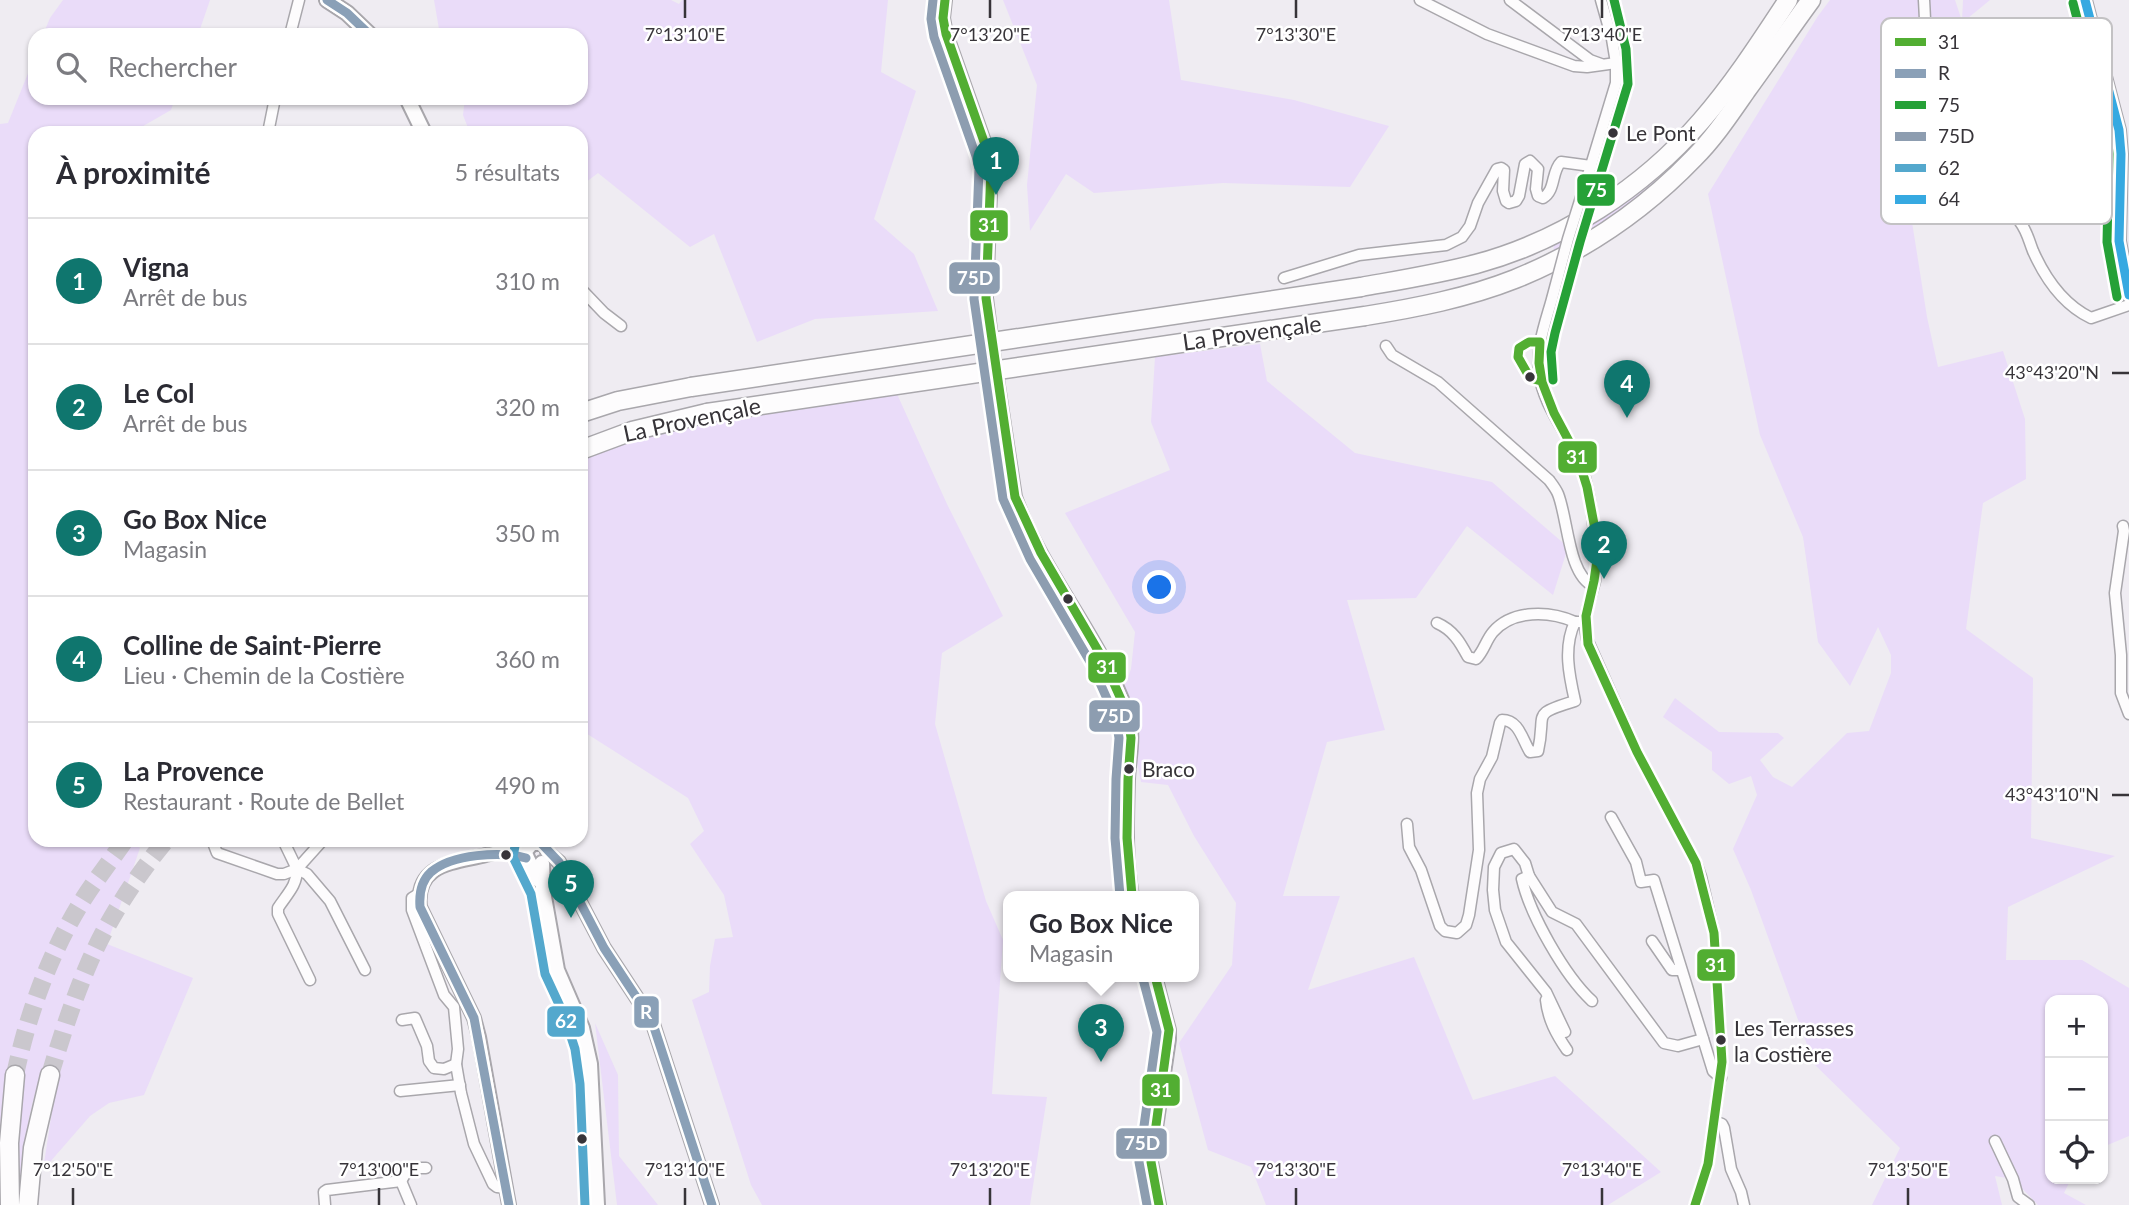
<!DOCTYPE html>
<html lang="fr">
<meta charset="utf-8">
<style>
body{margin:0;font-family:Lato,sans-serif;background:#f2f2f3;color:#2b2b33}
.controls{position:absolute;right:21px;bottom:21px;display:grid;overflow:hidden;border-radius:14px;box-shadow:0 2px 5px #0004}
.controls button{width:63px;height:63px;display:grid;place-items:center;padding:0;border:0;border-bottom:2px solid #e1e1e2;background:#fff;color:#2b2b33;font:35px sans-serif}
.you{position:absolute;left:1160px;top:588px;width:24px;height:24px;margin:-18px;border:5px solid #fff;border-radius:50%;background:#1a73e8;box-shadow:0 0 0 10px #1a73e833}
.badge{display:grid;place-items:center;width:46px;height:46px;border-radius:50%;background:#0f766e;color:#fff;font-size:23px;font-weight:700}
.pin{position:absolute;translate:-50% -58px;filter:drop-shadow(0 2px 4px #0008)}
.pin::after{content:'';position:absolute;top:37px;width:24px;height:21px;background:inherit;clip-path:polygon(0 0,100% 0,50% 100%)}
.popup{position:absolute;left:1003px;top:891px;width:196px;height:91px;box-sizing:border-box;display:grid;place-content:center;border-radius:14px;background:#fff;filter:drop-shadow(0 2px 5px #0005);font-size:23px;white-space:nowrap;color:#7c7c81}
.popup b{font-size:26px;color:#2b2b33}
.popup::after{content:'';position:absolute;left:50%;top:100%;margin-left:-14px;border:14px solid transparent;border-top-color:#fff}
.list{margin:0;padding:0;list-style:none}
h2{display:flex;justify-content:space-between;align-items:center;height:91px;margin:0;padding:0 28px;font-size:30px}
h2 small{font-size:23px;font-weight:400;color:#7c7c81}
.list li{display:grid;grid-template-columns:46px 1fr auto;gap:21px;align-items:center;box-sizing:border-box;height:126px;padding:0 28px;border-top:2px solid #e1e1e2}
.list b{display:block;font-size:26px;white-space:nowrap}
.list p{margin:0;font-size:23px;white-space:nowrap;color:#7c7c81}
.list em{font-size:23px;font-style:normal;color:#7c7c81}
.icon{flex:none;width:38px;height:38px;fill:none;stroke:currentColor;stroke-width:2;stroke-linecap:round;stroke-linejoin:round}
.map{position:relative;flex:none;width:2129px;height:1205px;overflow:hidden}
.search{position:absolute;background:#fff;box-shadow:0 2px 5px #0004;left:28px;top:28px;width:560px;height:77px;display:flex;align-items:center;gap:18px;box-sizing:border-box;padding:0 24px;border-radius:21px;color:#7c7c81;font-size:26px}
.panel{position:absolute;background:#fff;box-shadow:0 2px 5px #0004;left:28px;top:126px;width:560px;height:721px;border-radius:21px}
.map>svg:first-child{display:block}
</style>
<div class="map">
<svg width="2129" height="1205" viewBox="0 0 2129 1205">
<rect width="100%" height="100%" fill="#efecf2"/>
<g fill="#eadcf9">
<polygon points="63,0 210,0 198,35 43,35 50,18"/>
<polygon points="434,0 671,0 679,4 682,0 888,0 881,72 916,91 874,219 914,254 938,311 815,319 757,342 714,234 690,247 598,173 581,186 581,133 470,133 463,115 465,98 581,98 581,35 440,35"/>
<polygon points="1003,0 1169,0 1181,80 1294,100 1389,126 1350,187 1223,183 1094,193 1066,174 1030,231 1027,185 1037,85"/>
<polygon points="1830,0 1955,0 1962,21 1963,0 1990,0 1962,23 1973,57 1967,129 1916,86 1891,120 1909,203 1927,317 1938,367 2003,351 2025,419 2026,479 1983,503 1966,629 2033,678 2031,838 2115,856 2008,907 2006,960 2082,960 2129,988 2129,1136 2103,1147 2103,1000 2050,1000 2050,1179 2071,1179 2064,1193 2086,1205 2038,1205 2013,1179 1995,1176 2002,1205 1872,1205 1900,1148 1814,1064 1751,890 1733,849 1757,795 1751,776 1729,784 1712,770 1712,752 1663,717 1675,698 1719,732 1778,733 1784,738 1760,760 1773,777 1792,787 1847,733 1869,731 1891,673 1891,655 1878,627 1850,686 1818,642 1803,537 1760,435 1708,194 1818,16"/>
<path d="M35 56V98H175L171 110 131 133H35V840H133L140 848 107 944 193 978 144 1095 109 1103 90 1116 43 1170 58 1072 43 1070C26 1112 23 1160 20 1205H16L15 1157 23 1066 9 1064 3 1097 0 1128V124L8 123Z"/>
<path d="M1725 106C1715 119 1706 132 1695 144 1656 190 1606 222 1554 252L1553 241 1681 152Z"/>
<polygon points="1260,344 1267,381 1355,453 1492,482 1568,547 1553,595 1467,526 1416,598 1347,600 1385,730 1327,742 1283,896 1340,896 1308,990 1414,957 1473,1100 1555,1076 1661,1172 1608,1205 1266,1205 1251,1167 1208,1150 1179,1043 1232,965 1236,903 1194,836 1168,785 1141,782 1123,690 1131,669 1135,632 1065,513 1170,470 1151,422 1155,357"/>
<polygon points="897,394 947,504 1003,616 942,653 935,724 986,901 1003,940 992,1094 1047,1097 1030,1205 762,1205 751,1185 692,1000 709,992 710,966 715,939 733,937 724,895 690,844 704,831 688,798 581,730 581,461 626,442 658,433 709,423"/>
<polygon points="595,1023 618,1075 619,1156 658,1205 617,1205"/>
</g>
<g fill="none" stroke-linecap="round" stroke-linejoin="round">
<g stroke="#dbc5f3" stroke-width="2.5">
<polyline points="936,0 934,23 982,164 983,201 973,338"/>
<polyline points="976,352 979,366"/>
<path d="M981 379C986 403 992 426 996 449 1002 480 1005 506 1016 535L1118 712 1123 725 1114 807 1112 862 1120 896"/>
<polyline points="1147,976 1160,1022 1159,1046 1148,1095 1137,1167 1148,1205"/>
</g>
<g stroke="#cac7cd" stroke-width="18" stroke-dasharray="18 9" stroke-linecap="butt">
<path d="M15 1075C28 1013 50 952 84 898 97 878 112 859 125 840"/>
<path d="M50 1075C61 1038 73 1000 89 963 108 919 135 878 166 840"/>
</g>
<defs>
<g id="minor">
<polyline points="1420,0 1487,34 1574,66 1587,67 1616,63"/>
<polyline points="1510,0 1590,60 1601,64"/>
<path d="M1924 0C1926 34 1926 68 1935 101 1940 118 1950 134 1957 150 1963 166 1966 186 1980 198 1992 209 2011 207 2020 222 2027 231 2029 241 2033 251 2045 278 2064 305 2091 318L2129 305"/>
<polyline points="290,35 299,0"/>
<polyline points="268,133 275,98"/>
<polyline points="1589,172 1616,83 1616,63 1612,39 1601,0"/>
<path d="M1284 278 1359 255 1446 245 1462 237 1470 226 1478 203 1497 169 1501 168 1504 170 1503 191 1506 201 1509 203 1516 201 1519 196 1525 164 1530 161 1538 169 1536 189 1538 196 1543 198C1556 190 1551 172 1561 162L1591 166"/>
<polyline points="581,289 604,313 621,326"/>
<path d="M1552 299C1545 324 1536 347 1539 373 1543 405 1566 431 1579 460 1589 485 1592 513 1595 539 1597 553 1598 567 1595 581 1590 601 1582 618 1587 639L1637 752 1696 863 1701 877 1714 933 1722 1062 1708 1164 1695 1205"/>
<path d="M1386 346 1392 355 1438 382 1549 480C1552 484 1556 489 1558 494 1568 519 1568 574 1593 586"/>
<polyline points="2123,526 2124,531 2115,593 2121,655 2121,693 2129,714"/>
<path d="M1437 623C1453 630 1460 642 1468 657L1476 659C1484 651 1486 640 1493 632 1513 609 1550 611 1575 622"/>
<polyline points="1611,817 1636,862 1641,882 1654,880 1713,1071 1721,1078"/>
<path d="M1407 824 1409 847 1421 870 1440 926 1445 931 1457 933 1466 925 1469 915 1479 850 1477 793 1480 779 1492 757 1500 723 1502 720C1519 720 1522 739 1530 752L1538 751C1547 712 1529 715 1575 701 1569 675 1563 647 1575 622H1585"/>
<polyline points="212,840 217,853 277,874 284,874 297,869"/>
<polyline points="283,840 297,869 307,874 330,901 365,970"/>
<polyline points="1529,876 1525,863 1514,849 1501,853 1494,867 1493,890 1495,910 1506,942 1546,992 1565,1032"/>
<polyline points="420,893 412,898 412,910 444,995 454,1007 458,1049 456,1064 461,1093 474,1144 493,1184 497,1187 507,1188"/>
<polyline points="1652,941 1672,970 1681,970"/>
<path d="M310 980 278 914V908C287 894 297 886 297 869L323 840"/>
<path d="M1546 1000C1548 1019 1556 1034 1567 1050"/>
<path d="M1592 1001C1565 976 1530 915 1522 879L1529 876 1552 912 1576 924 1664 1043 1678 1046 1703 1039"/>
<polyline points="402,1020 415,1018 427,1046 429,1061 434,1068 444,1069 456,1064"/>
<polyline points="400,1091 460,1085"/>
<polyline points="1714,1121 1722,1124 1724,1128 1731,1169 1741,1192 1744,1205"/>
<polyline points="1995,1141 2013,1179 2018,1197 2029,1205"/>
<polyline points="401,1181 409,1168 426,1168"/>
<polyline points="325,1205 324,1192 327,1190 401,1181 411,1205"/>
</g>
<g id="tertiary">
<path d="M945 0 943 18 946 34 988 153 991 168 986 298 993 353 1015 497C1043 575 1101 637 1128 715 1135 734 1129 758 1128 779 1127 817 1125 858 1132 896"/>
<polyline points="2085,0 2119,130 2121,154 2119,241 2129,295"/>
<polyline points="547,852 559,862 604,948 652,1021 712,1205"/>
<polyline points="1155,976 1169,1030 1169,1039 1151,1162 1159,1205"/>
<path d="M509 1205 479 1037 474 1018 420 907C415 863 455 863 486 855 497 853 507 848 518 846"/>
</g>
<g id="secondary">
<polyline points="327,0 347,13 370,35"/>
<polyline points="407,98 424,133"/>
<polyline points="511,847 516,840"/>
<polyline points="542,863 543,891 557,970 582,1028 590,1064 597,1205"/>
<path d="M539 880C535 870 526 861 525 851L532 843H540"/>
</g>
<g id="motorway">
<path d="M1361 287C1400 280 1438 274 1476 264 1562 241 1643 188 1701 121 1734 83 1761 41 1788 0"/>
<path d="M1365 316C1415 308 1467 298 1515 279 1582 252 1644 210 1694 158 1714 138 1730 114 1746 91 1768 61 1789 30 1811 0"/>
<polyline points="581,413 618,401 691,387"/>
<polyline points="581,450 632,431 707,413"/>
<polyline points="10,1205 9,1143 15,1075"/>
<polyline points="28,1205 33,1148 50,1075"/>
</g>
</defs>
<use href="#minor" stroke="#a9a7ac" stroke-width="13"/>
<use href="#tertiary" stroke="#a9a7ac" stroke-width="16"/>
<use href="#secondary" stroke="#a9a7ac" stroke-width="18"/>
<use href="#motorway" stroke="#a9a7ac" stroke-width="21"/>
<use href="#minor" stroke="#fdfcfd" stroke-width="10"/>
<use href="#tertiary" stroke="#fdfcfd" stroke-width="12"/>
<use href="#secondary" stroke="#fdfcfd" stroke-width="14"/>
<use href="#motorway" stroke="#fdfcfd" stroke-width="18"/>
<defs>
<polyline id="minor-bridge" points="1552,299 1568,239 1589,172"/>
<g id="motorway-bridge">
<polyline points="691,387 1361,287"/>
<polyline points="707,413 1365,316"/>
</g>
</defs>
<use href="#minor-bridge" stroke="#a9a7ac" stroke-width="13" stroke-linecap="butt"/>
<use href="#motorway-bridge" stroke="#a9a7ac" stroke-width="21" stroke-linecap="butt"/>
<use href="#minor-bridge" stroke="#fdfcfd" stroke-width="10"/>
<use href="#motorway-bridge" stroke="#fdfcfd" stroke-width="18"/>
<defs>
<g id="bus-1">
<polyline points="327,0 347,13 370,35"/>
<polyline points="538,840 559,862 604,948 652,1021 712,1205"/>
<path d="M509 1205 474 1018 420 907C419 894 421 881 431 872 452 854 501 851 526 858"/>
</g>
<g id="bus-2">
<polyline points="945,0 943,18 946,34 988,153 991,168 986,298 1015,497 1041,553 1103,659 1128,715 1131,738 1128,779 1127,838 1132,896"/>
<polyline points="1541,381 1530,378 1518,357 1519,348 1529,342 1540,342 1539,363 1542,382 1554,413 1578,458 1587,487 1594,524 1597,560 1594,581 1586,616 1588,644 1637,752 1696,863 1714,933 1722,1062 1708,1164 1695,1205"/>
<polyline points="1155,976 1169,1030 1151,1162 1159,1205"/>
</g>
<g id="bus-3">
<polyline points="2073,3 2107,132 2109,154 2107,242 2117,297"/>
<polyline points="1553,380 1551,352 1555,333 1580,242 1628,84 1626,49 1614,0"/>
</g>
<g id="bus-4">
<polyline points="933,0 931,19 934,37 976,156 979,169 974,299 1003,499 1030,559 1092,665 1116,719 1119,738 1116,779 1115,838 1120,896"/>
<polyline points="1143,979 1157,1032 1139,1162 1147,1205"/>
</g>
<polyline id="bus-5" points="515,846 513,857 531,894 545,974 564,1015 575,1049 580,1084 585,1205"/>
<polyline id="bus-6" points="2085,0 2119,130 2121,154 2119,241 2129,295"/>
</defs>
<use href="#bus-1" stroke="#fff" stroke-width="14"/>
<use href="#bus-2" stroke="#fff" stroke-width="14"/>
<use href="#bus-3" stroke="#fff" stroke-width="14"/>
<use href="#bus-4" stroke="#fff" stroke-width="14"/>
<use href="#bus-5" stroke="#fff" stroke-width="14"/>
<use href="#bus-6" stroke="#fff" stroke-width="14"/>
<use href="#bus-1" stroke="#8aa0b7" stroke-width="9"/>
<use href="#bus-2" stroke="#52ae32" stroke-width="9"/>
<use href="#bus-3" stroke="#26a137" stroke-width="9"/>
<use href="#bus-4" stroke="#8d9db0" stroke-width="9"/>
<use href="#bus-5" stroke="#54a8cd" stroke-width="9"/>
<use href="#bus-6" stroke="#36a9e1" stroke-width="9"/>
</g>
<path fill="none" stroke="#373439" stroke-width="2.5" d="M685 0V18M990 0V18M1296 0V18M1602 0V18M2112 373H2129M2112 795H2129M73 1188V1205M379 1188V1205M685 1188V1205M990 1188V1205M1296 1188V1205M1602 1188V1205M1908 1188V1205"/>
<g fill="#373439" stroke="#fff" stroke-width="2.5">
<circle cx="1613" cy="133" r="6"/>
<circle cx="1530" cy="377" r="6"/>
<circle cx="1068" cy="599" r="6"/>
<circle cx="1129" cy="769" r="6"/>
<circle cx="506" cy="855" r="6"/>
<circle cx="1721" cy="1040" r="6"/>
<circle cx="582" cy="1139" r="6"/>
</g>
<g text-anchor="middle" stroke-width="5" stroke-linejoin="round" paint-order="stroke">
<g font-size="21" fill="#373439" stroke="#fff" text-anchor="start">
<text x="1626" y="141">Le Pont</text>
<text x="1142" y="777">Braco</text>
<text x="1734" y="1036">Les Terrasses<tspan x="1734" dy="26">la Costière</tspan></text>
</g>
<g font-size="23" fill="#373439" stroke="#fff">
<text transform="translate(1252 333) rotate(-8)" y="8">La Provençale</text>
<text transform="translate(692 420) rotate(-12)" y="8">La Provençale</text>
</g>
</g>
<rect x="1881" y="18" width="231" height="206" rx="10" fill="#fff" stroke="#c3c2c4" stroke-width="2"/>
<rect x="1895" y="38" width="31" height="8" fill="#52ae32"/>
<rect x="1895" y="69" width="31" height="9" fill="#8aa0b7"/>
<rect x="1895" y="101" width="31" height="8" fill="#26a137"/>
<rect x="1895" y="132" width="31" height="9" fill="#8d9db0"/>
<rect x="1895" y="164" width="31" height="8" fill="#54a8cd"/>
<rect x="1895" y="195" width="31" height="9" fill="#36a9e1"/>
<g font-size="19" fill="#373439">
<text x="1938" y="49">31</text>
<text x="1938" y="80">R</text>
<text x="1938" y="112">75</text>
<text x="1938" y="143">75D</text>
<text x="1938" y="175">62</text>
<text x="1938" y="206">64</text>
</g>
<g font-size="18" text-anchor="middle" fill="#373439" stroke="#fff" stroke-width="5" stroke-linejoin="round" paint-order="stroke">
<text x="685" y="41">7°13'10"E</text>
<text x="990" y="41">7°13'20"E</text>
<text x="1296" y="41">7°13'30"E</text>
<text x="1602" y="41">7°13'40"E</text>
<text x="2052" y="379">43°43'20"N</text>
<text x="2052" y="801">43°43'10"N</text>
<text x="73" y="1176">7°12'50"E</text>
<text x="379" y="1176">7°13'00"E</text>
<text x="685" y="1176">7°13'10"E</text>
<text x="990" y="1176">7°13'20"E</text>
<text x="1296" y="1176">7°13'30"E</text>
<text x="1602" y="1176">7°13'40"E</text>
<text x="1908" y="1176">7°13'50"E</text>
</g>
<g stroke="#fff" stroke-width="2.5">
<rect x="1576" y="173" width="40" height="34" rx="7" fill="#26a137"/>
<rect x="969" y="209" width="40" height="33" rx="7" fill="#52ae32"/>
<rect x="948" y="261" width="53" height="34" rx="7" fill="#8d9db0"/>
<rect x="1557" y="440" width="41" height="34" rx="7" fill="#52ae32"/>
<rect x="1087" y="651" width="40" height="33" rx="7" fill="#52ae32"/>
<rect x="1088" y="699" width="53" height="34" rx="7" fill="#8d9db0"/>
<rect x="1696" y="948" width="40" height="34" rx="7" fill="#52ae32"/>
<rect x="633" y="995" width="27" height="34" rx="7" fill="#8aa0b7"/>
<rect x="546" y="1005" width="40" height="33" rx="7" fill="#54a8cd"/>
<rect x="1141" y="1073" width="40" height="34" rx="7" fill="#52ae32"/>
<rect x="1115" y="1127" width="53" height="33" rx="7" fill="#8d9db0"/>
</g>
<g font-size="19" text-anchor="middle" font-weight="bold" fill="#fff">
<text x="1596" y="197">75</text>
<text x="989" y="232">31</text>
<text x="975" y="285">75D</text>
<text x="1577" y="464">31</text>
<text x="1107" y="674">31</text>
<text x="1115" y="723">75D</text>
<text x="1716" y="972">31</text>
<text x="646" y="1019">R</text>
<text x="566" y="1028">62</text>
<text x="1161" y="1097">31</text>
<text x="1142" y="1150">75D</text>
</g>
</svg>
<div class="controls">
<button>+</button>
<button>−</button>
<button><svg class="icon" aria-label="locate" viewBox="0 0 24 24"><circle cx="12" cy="12" r="6"/><path d="M12 2v4M12 18v4M2 12h4M18 12h4"/></svg></button>
</div>
<div class="you"></div>
<div class="pin badge" style="left:996px;top:195px">1</div>
<div class="pin badge" style="left:1604px;top:579px">2</div>
<div class="pin badge" style="left:1101px;top:1062px">3</div>
<div class="popup"><b>Go Box Nice</b>Magasin</div>
<div class="pin badge" style="left:1627px;top:418px">4</div>
<div class="pin badge" style="left:571px;top:918px">5</div>
<div class="search"><svg class="icon" aria-label="search" viewBox="0 0 24 24"><circle cx="10" cy="10" r="6"/><path d="M15 15l6 6"/></svg>Rechercher</div>
<section class="panel">
<h2>À proximité<small>5 résultats</small></h2>
<ul class="list">
<li><span class="badge">1</span><div><b>Vigna</b><p>Arrêt de bus</p></div><em>310 m</em></li>
<li><span class="badge">2</span><div><b>Le Col</b><p>Arrêt de bus</p></div><em>320 m</em></li>
<li><span class="badge">3</span><div><b>Go Box Nice</b><p>Magasin</p></div><em>350 m</em></li>
<li><span class="badge">4</span><div><b>Colline de Saint-Pierre</b><p>Lieu · Chemin de la Costière</p></div><em>360 m</em></li>
<li><span class="badge">5</span><div><b>La Provence</b><p>Restaurant · Route de Bellet</p></div><em>490 m</em></li>
</ul>
</section>
</div>
